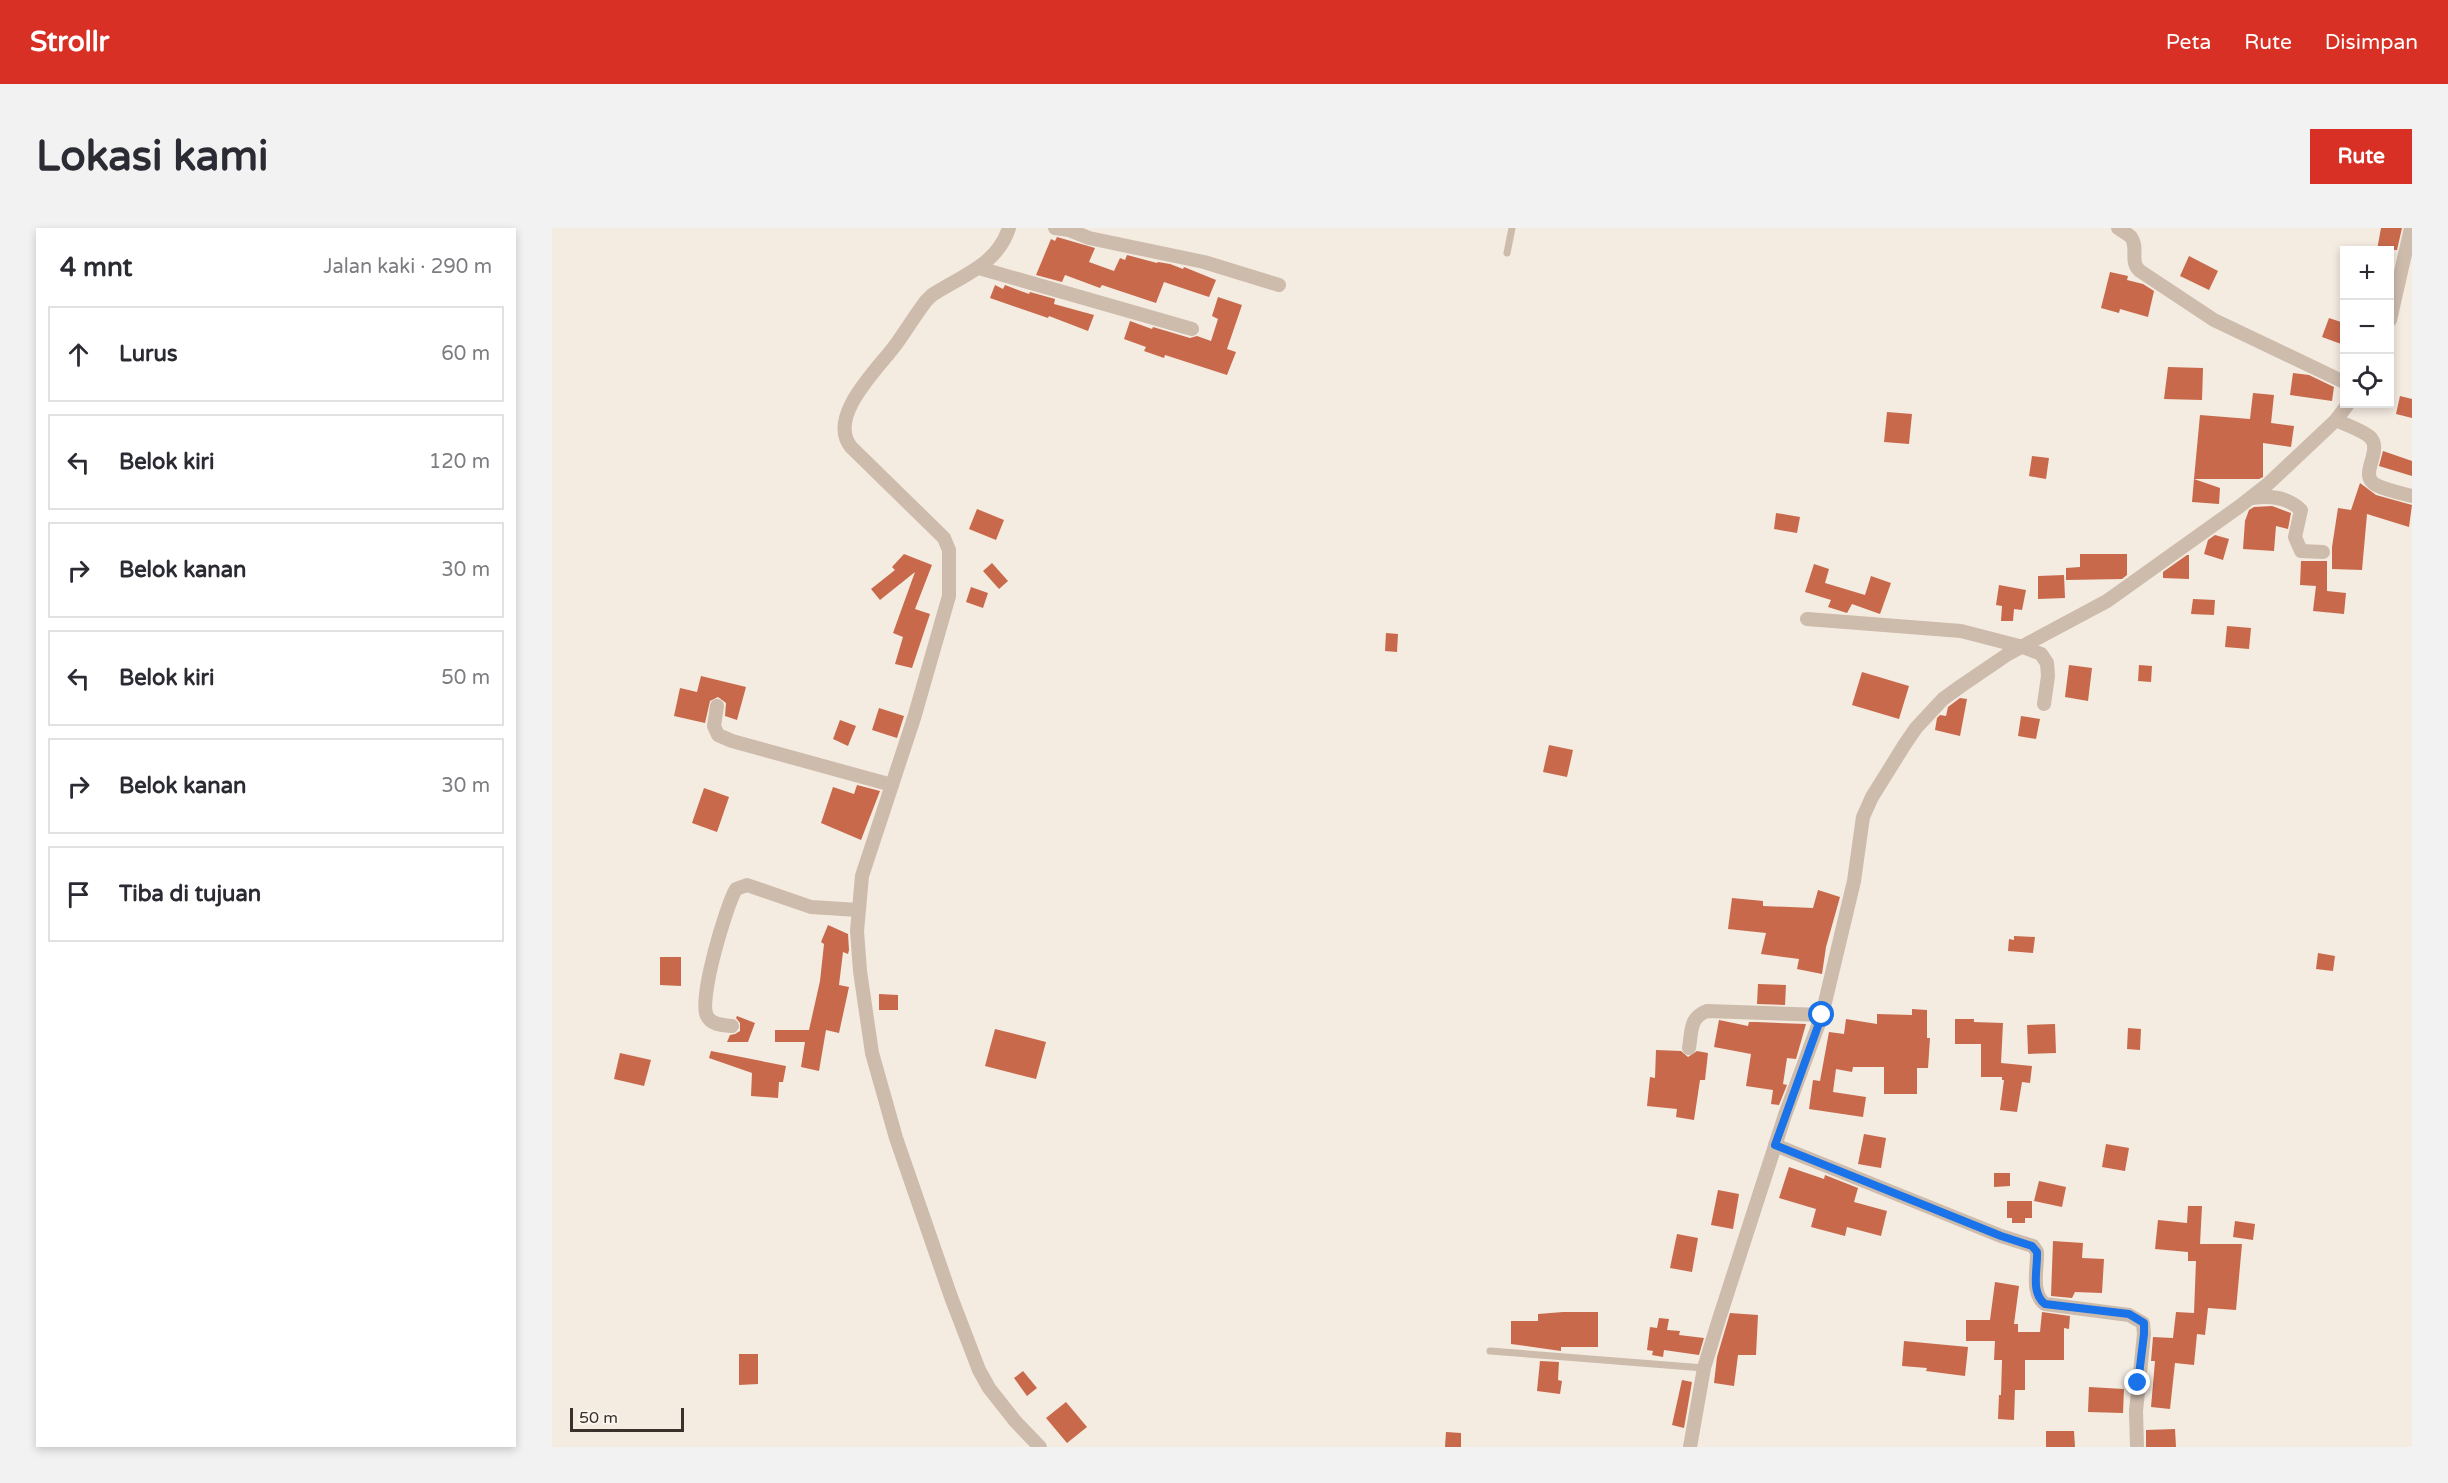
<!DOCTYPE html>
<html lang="id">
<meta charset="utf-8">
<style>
body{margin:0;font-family:"Varela Round",sans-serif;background:#f2f2f3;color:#2b2b33}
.controls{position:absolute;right:18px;top:18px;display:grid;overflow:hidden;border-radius:0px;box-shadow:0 3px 9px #0003}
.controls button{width:54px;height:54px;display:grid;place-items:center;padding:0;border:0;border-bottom:2px solid #e1e1e2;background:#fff;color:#2b2b33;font:30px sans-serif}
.scale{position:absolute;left:18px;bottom:15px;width:114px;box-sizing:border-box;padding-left:6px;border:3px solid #3b302b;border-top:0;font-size:16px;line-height:21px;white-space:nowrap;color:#3b302b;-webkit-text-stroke:4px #fbf5ee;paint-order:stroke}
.stop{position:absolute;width:18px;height:18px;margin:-14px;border:4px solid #1a73e8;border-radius:50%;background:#fff}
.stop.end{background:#1a73e8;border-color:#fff;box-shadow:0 2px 6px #0008}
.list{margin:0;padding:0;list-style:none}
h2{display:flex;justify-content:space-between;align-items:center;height:78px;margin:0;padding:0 24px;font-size:26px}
h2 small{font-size:20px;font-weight:400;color:#7c7c81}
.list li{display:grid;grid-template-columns:39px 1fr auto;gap:18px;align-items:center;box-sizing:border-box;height:96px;margin:0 12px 12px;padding:0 12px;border:2px solid #e1e1e2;border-radius:0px}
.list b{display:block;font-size:22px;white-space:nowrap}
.list em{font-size:20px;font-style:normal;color:#7c7c81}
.icon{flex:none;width:33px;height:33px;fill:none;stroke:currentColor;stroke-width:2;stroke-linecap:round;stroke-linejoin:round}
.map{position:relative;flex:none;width:1860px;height:1219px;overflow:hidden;border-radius:0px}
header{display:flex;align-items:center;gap:36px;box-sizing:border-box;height:84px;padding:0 30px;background:#d93025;color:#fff}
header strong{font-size:28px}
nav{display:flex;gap:33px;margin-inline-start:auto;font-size:21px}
.intro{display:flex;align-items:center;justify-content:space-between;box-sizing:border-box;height:144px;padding:0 36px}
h1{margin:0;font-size:42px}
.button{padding:15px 27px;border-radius:0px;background:#d93025;color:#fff;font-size:21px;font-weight:700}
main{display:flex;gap:36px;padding:0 36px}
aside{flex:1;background:#fff;border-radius:0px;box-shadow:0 3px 9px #0003}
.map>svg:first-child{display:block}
</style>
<header>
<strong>Strollr</strong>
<nav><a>Peta</a><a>Rute</a><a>Disimpan</a></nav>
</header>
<div class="intro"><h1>Lokasi kami</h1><a class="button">Rute</a></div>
<main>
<aside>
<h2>4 mnt<small>Jalan kaki · 290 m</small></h2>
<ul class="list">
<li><svg class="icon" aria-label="ahead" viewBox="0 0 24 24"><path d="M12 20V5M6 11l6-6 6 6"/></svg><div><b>Lurus</b></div><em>60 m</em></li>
<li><svg class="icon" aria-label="left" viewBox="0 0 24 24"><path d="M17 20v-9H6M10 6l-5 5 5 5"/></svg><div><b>Belok kiri</b></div><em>120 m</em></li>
<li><svg class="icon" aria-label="right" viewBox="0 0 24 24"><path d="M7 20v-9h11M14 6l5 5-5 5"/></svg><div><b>Belok kanan</b></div><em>30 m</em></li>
<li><svg class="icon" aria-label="left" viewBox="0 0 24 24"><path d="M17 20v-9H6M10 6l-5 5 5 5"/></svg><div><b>Belok kiri</b></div><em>50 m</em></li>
<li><svg class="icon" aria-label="right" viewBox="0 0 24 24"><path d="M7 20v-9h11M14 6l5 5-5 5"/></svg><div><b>Belok kanan</b></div><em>30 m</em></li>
<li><svg class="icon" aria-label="arrive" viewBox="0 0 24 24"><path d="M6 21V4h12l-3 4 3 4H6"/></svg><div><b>Tiba di tujuan</b></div></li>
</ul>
</aside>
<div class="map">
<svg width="1860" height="1219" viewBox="0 0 1860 1219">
<rect width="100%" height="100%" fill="#f4ebe1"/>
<g fill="#c8694b">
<polygon points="1829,0 1850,0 1845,22 1825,22"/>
<polygon points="505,9 543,20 537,34 562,43 568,30 573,32 575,27 605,35 606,34 618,36 631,41 632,39 664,52 657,69 612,54 604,75 550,57 548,60 513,47 510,54 484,47 499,11 503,13"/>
<polygon points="1637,28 1666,43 1657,62 1628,48"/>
<polygon points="1558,44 1576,48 1575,52 1591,56 1602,63 1596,89 1568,81 1567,85 1549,80"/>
<polygon points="443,57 451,61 453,57 477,66 478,64 503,71 502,76 542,87 536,103 497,88 496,90 438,70"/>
<polygon points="666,69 690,77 675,121 684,124 675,147 613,127 612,130 592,123 594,119 572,111 578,93 600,101 601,99 638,110 645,108 659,113 666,91 660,88"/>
<polygon points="1777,90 1792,95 1792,117 1770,109"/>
<polygon points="1616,139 1651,140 1650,172 1612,171"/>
<polygon points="1741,145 1757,147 1782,159 1780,173 1738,167"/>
<polygon points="1701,165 1722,167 1719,195 1742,198 1739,219 1711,215 1711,249 1707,251 1642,251 1648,187 1698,191"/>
<polygon points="1848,168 1860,171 1860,190 1844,186"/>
<polygon points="1335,184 1360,186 1357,216 1332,214"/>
<polygon points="1831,223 1860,233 1860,248 1827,238"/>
<polygon points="1480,228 1497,230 1494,251 1477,248"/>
<polygon points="1642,251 1668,260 1667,276 1640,274"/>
<polygon points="1808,255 1824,267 1860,277 1857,299 1815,286 1810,342 1780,341 1780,319 1786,280 1799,282"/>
<polygon points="1720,278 1739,285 1736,301 1724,298 1722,323 1691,321 1693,293 1697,282 1702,279"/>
<polygon points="425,281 452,292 444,312 417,301"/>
<polygon points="1224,285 1248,289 1245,305 1222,301"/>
<polygon points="1663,307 1677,311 1671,332 1652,326 1656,312"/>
<polygon points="352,326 380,337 363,381 378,386 360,440 343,436 351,409 341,405 363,344 328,372 319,361 343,342 340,339"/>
<polygon points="1528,326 1575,326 1575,347 1570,351 1514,352 1514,340 1528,339"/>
<polygon points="1635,327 1637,327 1637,351 1611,350 1611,344"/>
<polygon points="1749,333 1775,333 1775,363 1794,365 1792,386 1761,383 1764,358 1748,357"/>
<polygon points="440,335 456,353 447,361 431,343"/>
<polygon points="1262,336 1277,341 1273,355 1313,367 1319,348 1339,355 1328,386 1300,376 1295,385 1276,379 1279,372 1253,364"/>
<polygon points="1512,347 1513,370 1486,371 1486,348"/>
<polygon points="1447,357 1474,362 1470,382 1462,381 1461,393 1449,393 1450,378 1444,377"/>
<polygon points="419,359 436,365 431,380 414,374"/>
<polygon points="1641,371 1663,372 1662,387 1639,386"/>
<polygon points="1675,398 1699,400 1697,421 1673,419"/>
<polygon points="834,405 846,406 845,424 833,423"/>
<polygon points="1517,437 1540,440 1536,473 1513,469"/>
<polygon points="1587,437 1600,438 1599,454 1586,453"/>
<polygon points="1310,444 1357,458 1347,491 1300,477"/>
<polygon points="149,448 194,459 185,492 173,488 174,475 166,469 158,473 153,495 122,488 128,460 145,464"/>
<polygon points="1408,470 1415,471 1408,508 1383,502 1385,490 1388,487 1394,488 1396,479"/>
<polygon points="327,480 352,488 345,510 320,502"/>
<polygon points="1469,488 1488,491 1484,511 1466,508"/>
<polygon points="288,492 304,498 296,518 281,511"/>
<polygon points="997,517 1021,522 1015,549 991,544"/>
<polygon points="305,557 328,563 309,612 269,595 281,559 302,566"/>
<polygon points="152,560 177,569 165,604 140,595"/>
<polygon points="1266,662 1288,669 1274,719 1270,746 1245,741 1247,731 1209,726 1214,705 1176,701 1180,670 1211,673 1211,678 1261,680"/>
<polygon points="276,697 296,706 297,722 296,726 291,724 287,757 297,759 287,805 274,802 267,843 249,839 253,814 223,814 223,802 257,802 268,753 272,716 269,714"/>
<polygon points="1462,708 1483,709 1481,725 1456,723 1457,711 1462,712"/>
<polygon points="1766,725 1783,728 1781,743 1764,741"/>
<polygon points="108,729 129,729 129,758 108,757"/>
<polygon points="1206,756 1234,757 1233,777 1205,776"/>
<polygon points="327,766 346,767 346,782 327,782"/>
<polygon points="1360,781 1375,782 1375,810 1378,810 1376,840 1365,840 1365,866 1332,866 1332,839 1301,839 1300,844 1284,841 1281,864 1314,869 1311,889 1257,881 1261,852 1268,853 1277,804 1292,806 1294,791 1325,796 1325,786 1360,787"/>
<polygon points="185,788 203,795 196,814 175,814 178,807 183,806 188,803 188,795 184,790"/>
<polygon points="1403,791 1422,791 1422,794 1451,795 1449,835 1480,838 1478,855 1470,854 1465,884 1448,882 1452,852 1450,852 1450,849 1429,849 1429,816 1403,816"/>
<polygon points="1167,792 1196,798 1197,794 1204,794 1254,796 1244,831 1235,830 1231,856 1235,857 1227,877 1219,876 1221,862 1194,858 1199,826 1162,819"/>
<polygon points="1503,796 1504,825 1476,826 1475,797"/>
<polygon points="1576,800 1589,801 1588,822 1575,821"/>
<polygon points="443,801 494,814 484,851 433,838"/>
<polygon points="1104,822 1129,823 1136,829 1145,823 1156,825 1153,852 1148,852 1142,892 1124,889 1125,881 1095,878 1098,849 1103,850"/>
<polygon points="159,823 234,838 231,854 227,854 226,870 199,868 200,845 157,830"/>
<polygon points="68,825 99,832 92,858 62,851"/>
<polygon points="1312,906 1334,910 1329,940 1306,936"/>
<polygon points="1554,916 1577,920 1573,943 1550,939"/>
<polygon points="1237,939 1272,951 1273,947 1306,960 1302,974 1335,983 1329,1008 1295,999 1293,1008 1259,999 1264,981 1227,970"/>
<polygon points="1442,945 1458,945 1458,958 1442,959"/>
<polygon points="1487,953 1514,959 1510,979 1482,973"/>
<polygon points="1166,962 1187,966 1181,1001 1159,997"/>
<polygon points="1455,973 1480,973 1480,990 1473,990 1473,995 1460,995 1460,990 1455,990"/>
<polygon points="1636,978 1650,978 1648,1016 1690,1016 1684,1082 1656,1080 1653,1107 1645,1106 1642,1137 1623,1135 1618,1181 1599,1179 1603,1133 1599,1133 1601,1109 1621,1110 1624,1084 1642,1085 1644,1033 1636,1033 1636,1024 1603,1021 1606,992 1635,995"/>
<polygon points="1683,993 1703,996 1701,1012 1681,1009"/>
<polygon points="1125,1006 1146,1010 1140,1044 1118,1040"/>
<polygon points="1501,1013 1531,1015 1530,1030 1552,1031 1550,1065 1523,1064 1520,1070 1499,1068"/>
<polygon points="1443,1054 1467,1058 1462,1096 1466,1096 1466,1104 1488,1104 1490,1084 1518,1088 1517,1101 1512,1100 1512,1132 1473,1132 1473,1162 1463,1162 1462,1192 1446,1191 1447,1167 1449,1167 1450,1132 1442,1132 1443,1113 1414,1113 1414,1092 1438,1092"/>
<polygon points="1011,1084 1046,1084 1046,1119 1009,1119 1009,1123 959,1116 959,1093 986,1093 986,1086"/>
<polygon points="1178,1085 1206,1087 1204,1127 1186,1127 1182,1158 1162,1155 1165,1129"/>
<polygon points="1107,1090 1117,1091 1115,1102 1128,1103 1127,1107 1152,1110 1147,1127 1112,1122 1111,1129 1100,1127 1101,1123 1095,1122 1098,1099 1105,1100"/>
<polygon points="1352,1113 1416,1119 1413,1148 1374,1143 1375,1140 1350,1138"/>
<polygon points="187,1126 206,1126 206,1156 187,1157"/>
<polygon points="988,1133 1007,1134 1006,1152 1010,1153 1008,1166 985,1163"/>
<polygon points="471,1143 485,1160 475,1168 462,1150"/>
<polygon points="1130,1152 1140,1154 1132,1200 1120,1197"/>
<polygon points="1537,1159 1572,1161 1571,1185 1536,1184"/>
<polygon points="514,1174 535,1199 515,1215 494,1190"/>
<polygon points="1623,1201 1624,1219 1594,1219 1594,1202"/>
<polygon points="1494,1203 1522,1203 1523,1219 1494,1219"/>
<polygon points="894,1204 909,1205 909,1219 893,1219"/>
</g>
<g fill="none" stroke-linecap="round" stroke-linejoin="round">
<g stroke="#cdbbac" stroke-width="7">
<polyline points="955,25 960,0"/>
<polyline points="938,1123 1152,1140"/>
</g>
<g stroke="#cdbbac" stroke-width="14">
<path d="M457 0C445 37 411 47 380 67L374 73C364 86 355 101 345 115 328 139 274 188 299 219L392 310 397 322V368L362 490 310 648 305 703 308 743 320 825 344 910 399 1069 427 1142 437 1160 463 1193 488 1219"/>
<polyline points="503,0 517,2 537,10 652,34 727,57"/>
<path d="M1566 0C1570 3 1576 6 1579 9 1587 20 1577 34 1588 43L1662 92 1792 154"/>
<polyline points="427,40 640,101"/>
<polyline points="1838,92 1859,0"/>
<path d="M1784 192C1794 197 1810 202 1818 209 1832 223 1805 247 1824 257 1834 262 1848 265 1860 268"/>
<path d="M1699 270C1718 268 1734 268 1749 282L1743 309 1749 323 1771 324"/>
<polyline points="1255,391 1409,403 1471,419 1489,426 1495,435 1496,448 1492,476"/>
<polyline points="165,478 162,498 166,507 180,513 340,557"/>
<path d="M180 798C171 797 159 797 155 788 146 772 174 678 184 661L195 657 259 679 306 682"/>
<path d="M1137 820C1140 803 1137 790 1155 783L1270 787"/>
<path d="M1223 917 1449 1008 1481 1018 1485 1024C1486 1039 1478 1065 1493 1076L1577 1087 1591 1095 1592 1106 1584 1183 1585 1219"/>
<polyline points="1138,1219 1152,1140 1167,1091 1233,887 1270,787 1302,653 1311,589 1320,569 1353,516 1364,500 1391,471 1409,458 1456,426 1555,373 1688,278 1716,256 1784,192 1796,176"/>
</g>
</g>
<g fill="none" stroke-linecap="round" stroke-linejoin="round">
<path stroke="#1a73e8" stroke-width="8" d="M1270 787 1223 917 1449 1008 1480 1018 1485 1024C1486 1040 1478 1065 1493 1076L1577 1086 1592 1095V1106L1586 1155"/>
</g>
</svg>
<div class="controls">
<button>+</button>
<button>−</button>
<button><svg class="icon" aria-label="locate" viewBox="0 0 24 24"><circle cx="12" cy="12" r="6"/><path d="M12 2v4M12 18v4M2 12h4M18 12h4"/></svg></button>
</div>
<div class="scale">50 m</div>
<div class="stop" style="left:1270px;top:787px"></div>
<div class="stop end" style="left:1586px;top:1155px"></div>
</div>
</main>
